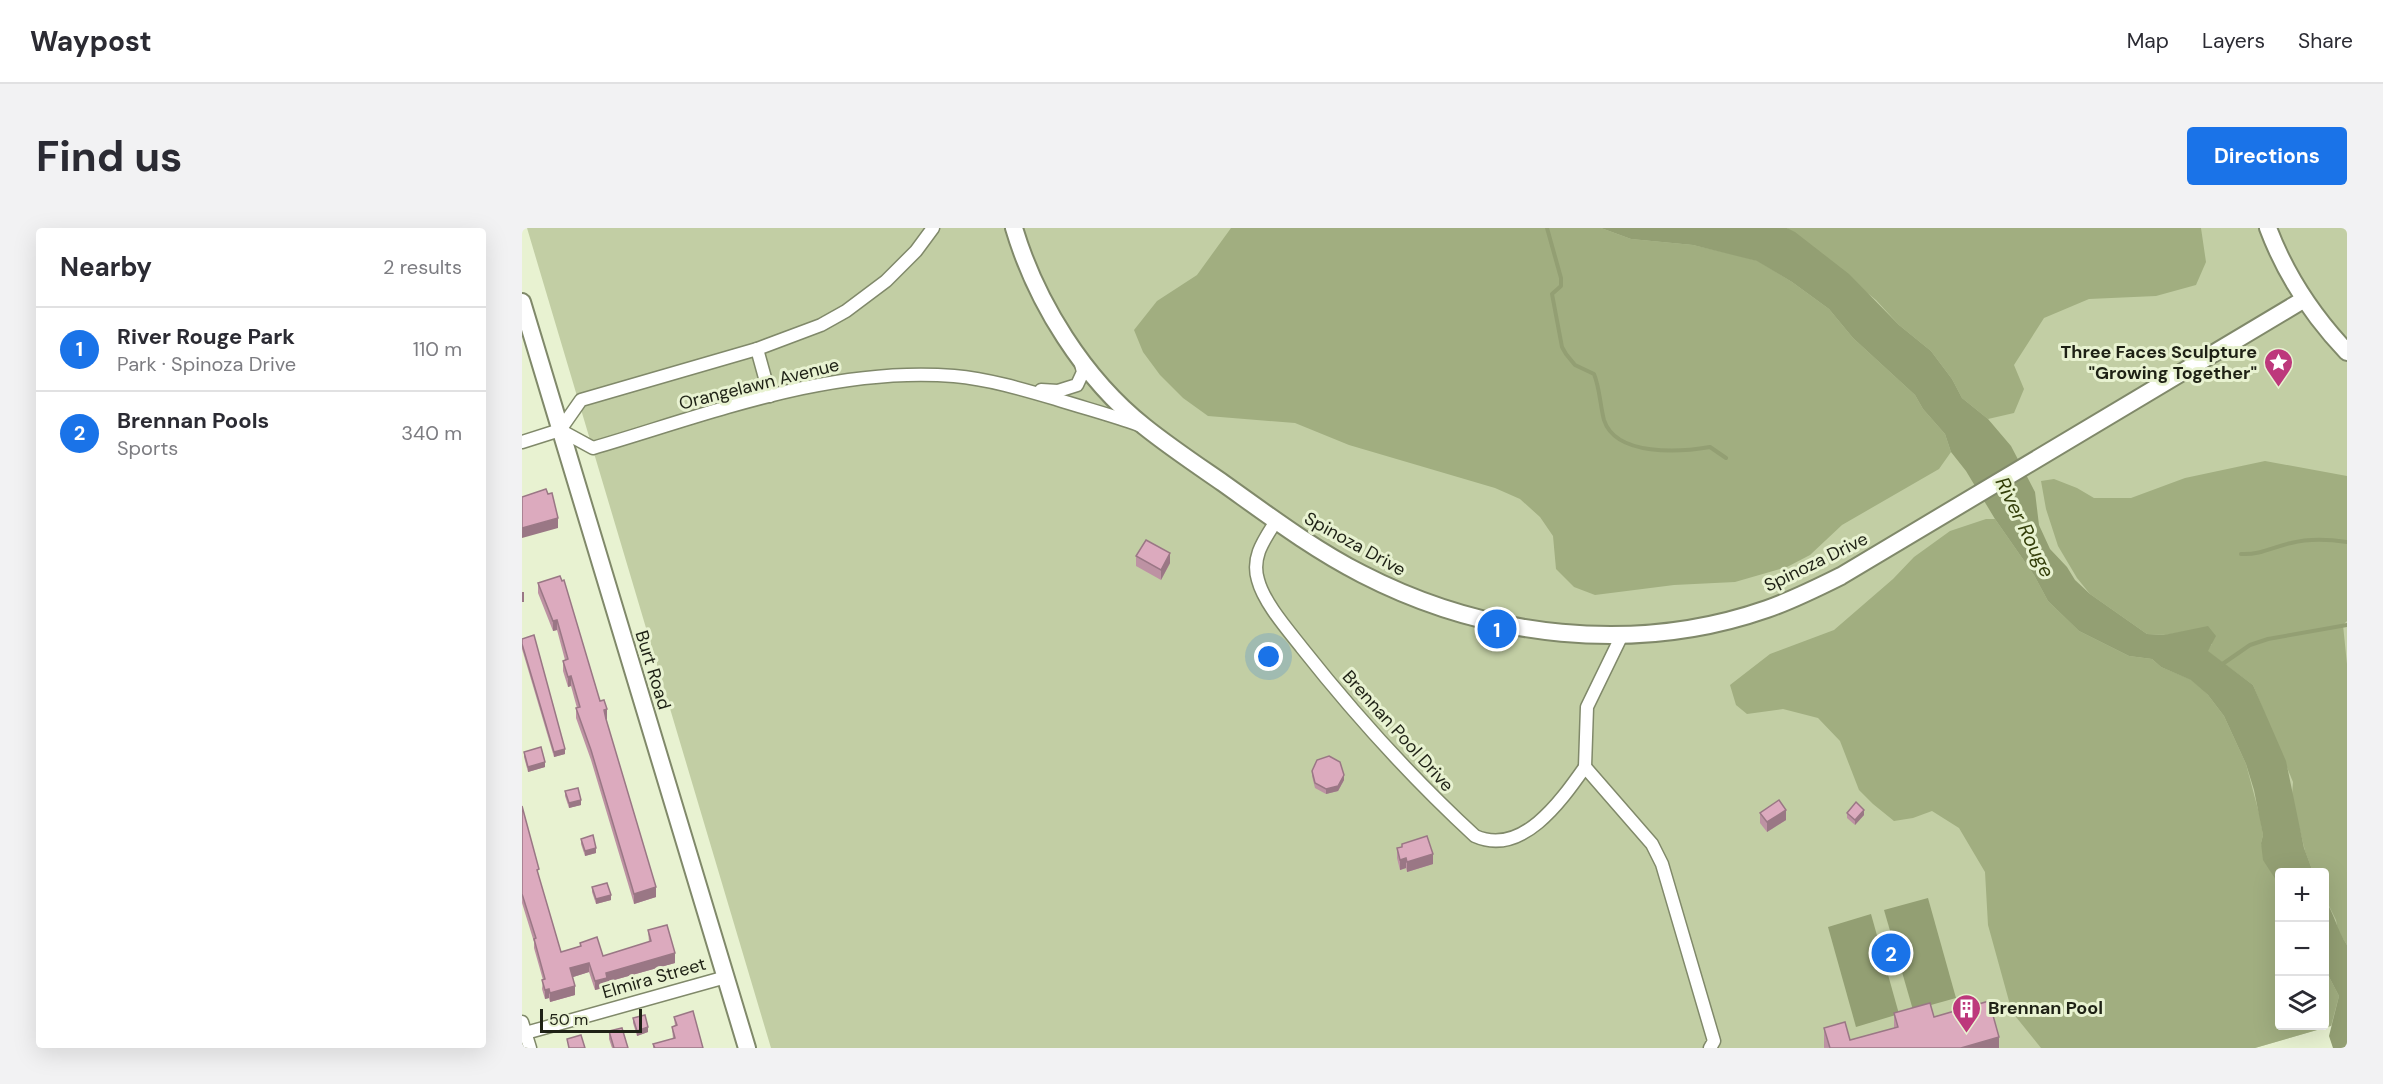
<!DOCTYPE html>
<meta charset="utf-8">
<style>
body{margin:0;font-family:"DM Sans",sans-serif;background:#f2f2f3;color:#2b2b33}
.controls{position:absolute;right:18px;bottom:18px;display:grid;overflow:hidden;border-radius:6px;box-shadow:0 6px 24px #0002}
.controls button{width:54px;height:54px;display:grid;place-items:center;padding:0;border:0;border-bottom:2px solid #e1e1e2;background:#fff;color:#2b2b33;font:30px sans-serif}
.scale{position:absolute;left:18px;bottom:15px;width:102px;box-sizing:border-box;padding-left:6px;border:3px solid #1e2115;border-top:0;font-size:16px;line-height:21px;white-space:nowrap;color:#1e2115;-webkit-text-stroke:4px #e8f2d1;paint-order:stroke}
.you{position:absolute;left:747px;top:429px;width:21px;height:21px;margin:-15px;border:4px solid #fff;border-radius:50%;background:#1a73e8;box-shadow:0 0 0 9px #1a73e833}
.badge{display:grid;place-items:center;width:39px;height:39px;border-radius:50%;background:#1a73e8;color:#fff;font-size:20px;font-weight:700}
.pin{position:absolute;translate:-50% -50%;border:3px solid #fff;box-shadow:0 2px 6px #0006}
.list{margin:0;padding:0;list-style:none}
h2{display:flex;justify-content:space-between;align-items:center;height:78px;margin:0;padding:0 24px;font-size:26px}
h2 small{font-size:20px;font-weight:400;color:#7c7c81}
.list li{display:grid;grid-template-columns:39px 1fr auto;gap:18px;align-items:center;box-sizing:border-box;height:84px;padding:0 24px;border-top:2px solid #e1e1e2}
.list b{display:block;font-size:22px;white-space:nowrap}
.list p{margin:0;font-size:20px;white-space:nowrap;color:#7c7c81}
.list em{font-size:20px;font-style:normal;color:#7c7c81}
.icon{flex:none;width:33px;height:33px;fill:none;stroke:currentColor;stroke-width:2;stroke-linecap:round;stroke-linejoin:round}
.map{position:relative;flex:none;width:1825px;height:820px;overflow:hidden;border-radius:6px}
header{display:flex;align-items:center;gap:36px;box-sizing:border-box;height:84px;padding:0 30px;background:#fff;border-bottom:2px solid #e1e1e2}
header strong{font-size:28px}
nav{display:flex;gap:33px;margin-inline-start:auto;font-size:21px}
.intro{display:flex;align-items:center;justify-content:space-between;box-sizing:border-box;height:144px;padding:0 36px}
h1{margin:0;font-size:42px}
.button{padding:15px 27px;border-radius:6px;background:#1a73e8;color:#fff;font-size:21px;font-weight:700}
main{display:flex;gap:36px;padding:0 36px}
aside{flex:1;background:#fff;border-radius:6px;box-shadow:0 6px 24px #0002}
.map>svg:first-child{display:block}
</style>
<header>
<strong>Waypost</strong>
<nav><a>Map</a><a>Layers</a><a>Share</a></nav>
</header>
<div class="intro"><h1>Find us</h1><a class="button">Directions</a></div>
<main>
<aside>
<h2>Nearby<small>2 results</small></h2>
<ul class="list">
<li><span class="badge">1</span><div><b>River Rouge Park</b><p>Park · Spinoza Drive</p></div><em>110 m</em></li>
<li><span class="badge">2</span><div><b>Brennan Pools</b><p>Sports</p></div><em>340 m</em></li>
</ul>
</aside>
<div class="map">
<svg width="1825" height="820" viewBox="0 0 1825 820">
<rect width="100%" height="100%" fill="#e8f2d1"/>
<path fill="#c2cea4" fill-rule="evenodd" d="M5 0H1825V793L1733 820H249ZM1758 644H1802V798H1758Z"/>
<g fill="#a1ae80">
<polygon points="709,0 1079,0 1109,11 1171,17 1214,27 1236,33 1270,54 1307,81 1331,110 1393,167 1401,181 1423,206 1429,224 1417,241 1320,297 1288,327 1265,339 1213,354 1152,357 1073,367 1052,359 1034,341 1031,308 1018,289 998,271 973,260 827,217 773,195 686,188 661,170 638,147 621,124 612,102 635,73 675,47"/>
<polygon points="1265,0 1679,0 1684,34 1674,57 1634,68 1567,71 1522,90 1492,137 1502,161 1492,185 1466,191 1440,170 1430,151 1409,123 1377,97 1354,72"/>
<polygon points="1743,233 1825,248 1825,393 1821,397 1825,436 1825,717 1816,703 1814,692 1803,670 1802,644 1791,644 1783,623 1773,582 1770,568 1771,554 1731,457 1685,423 1690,416 1686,399 1644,407 1625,406 1568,366 1555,350 1536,318 1524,281 1519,253 1532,251 1555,260 1572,270 1609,270 1663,250"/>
<polygon points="1464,291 1473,291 1512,347 1526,373 1557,403 1607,428 1630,431 1639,439 1670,452 1686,467 1702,488 1724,536 1738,589 1741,607 1739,615 1748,642 1757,657 1758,798 1802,798 1803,741 1817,768 1809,798 1733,820 1519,820 1490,784 1466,697 1463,644 1437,600 1410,583 1391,590 1372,593 1351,576 1337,562 1318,513 1296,490 1261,481 1225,486 1214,477 1208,457 1248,426 1312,402 1371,351 1392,329 1428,303"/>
</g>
<g fill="#939f73">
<polygon points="1079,0 1265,0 1273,4 1327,46 1377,97 1409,123 1430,151 1440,170 1466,191 1489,218 1513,264 1517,297 1528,321 1545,339 1553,352 1568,366 1625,406 1642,407 1686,398 1694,408 1686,423 1731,457 1764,533 1782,620 1791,644 1758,644 1757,657 1741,632 1739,615 1741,607 1732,562 1724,536 1702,488 1686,467 1669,452 1639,439 1630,431 1607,428 1557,403 1526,373 1512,347 1473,291 1444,243 1429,224 1423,206 1401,181 1393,167 1331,110 1307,81 1270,54 1235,33 1171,17 1109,11"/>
<polygon points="1406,670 1434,770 1391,782 1362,682"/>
<path d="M1802 670C1812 685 1815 702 1825 717V820H1811L1807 808 1817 768 1803 741Z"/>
<polygon points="1349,686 1377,786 1334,799 1306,699"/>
</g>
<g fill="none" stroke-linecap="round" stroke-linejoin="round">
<g stroke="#939f73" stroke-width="4">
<path d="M1025 0 1039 50V58L1030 66 1040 119 1044 126 1053 137 1072 146C1078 161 1078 177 1082 192 1094 229 1159 224 1188 219L1204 230"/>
<path d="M1719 326C1739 327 1751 319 1769 315 1788 310 1806 311 1825 314"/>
<polyline points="1699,437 1728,417 1746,411 1825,397"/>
</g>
<defs>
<g id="street">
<polyline points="235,121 248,168"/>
<polyline points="519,162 536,163 555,157 561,144 558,132"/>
<path d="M38 202 71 220C187 186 308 138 432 148 466 151 500 161 534 171 562 180 589 187 617 197"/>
<polyline points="0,214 38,202 59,172 235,121 299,97 324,83 364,53 394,23 411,0"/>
<path d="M754 293C742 312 729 329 736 352 742 375 766 402 780 420 833 487 890 550 953 608 1000 629 1039 573 1063 539L1130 616 1140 636 1192 813 1188 820"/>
<polyline points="1063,539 1065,479 1100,407"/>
<polyline points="0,794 8,820"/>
<polyline points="0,806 204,749"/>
</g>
<g id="secondary">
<path d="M492 0C514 74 562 151 623 199 648 219 675 237 701 255 746 287 791 321 840 346 964 410 1113 427 1245 381 1271 372 1295 360 1319 348L1781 72"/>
<path d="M1746 0C1764 48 1790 87 1825 124"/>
<polyline points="0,74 225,820"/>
</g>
</defs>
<use href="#street" stroke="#80896a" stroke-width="15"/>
<use href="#secondary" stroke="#80896a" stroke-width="20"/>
<use href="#street" stroke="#fff" stroke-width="12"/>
<use href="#secondary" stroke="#fff" stroke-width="16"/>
</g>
<g fill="#bd92a3">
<polygon points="614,328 648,335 639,352 614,338"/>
<polygon points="16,355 78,473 85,491 84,492 134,669 112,676 110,669 69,532 54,490 54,480 55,480 49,458 46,459 41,443 41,433 43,432 35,402 31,403 16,365"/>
<polygon points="0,411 43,526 32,529 0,421"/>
<polygon points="2,524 23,539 6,544 2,529"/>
<polygon points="790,543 822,552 816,563 804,566 793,560 790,548"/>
<polygon points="43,563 59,577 47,580 43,568"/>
<polygon points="0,578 17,649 39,724 58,718 58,715 81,728 127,714 126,702 153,735 85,754 85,759 73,762 67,744 51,749 53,767 28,774 27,770 23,771 20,761 21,752 12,720 12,714 0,675"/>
<polygon points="1238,585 1264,592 1245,604 1238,595"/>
<polygon points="1325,585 1342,587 1333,597 1325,590"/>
<polygon points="59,611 74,625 63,628 59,616"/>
<polygon points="880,616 911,636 885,644 884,640 878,642 875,630 875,620 880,619"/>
<polygon points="70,659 89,672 74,676 70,664"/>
<polygon points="1372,785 1412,789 1477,820 1302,820 1302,800 1328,812 1372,800"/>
<polygon points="152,789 181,820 131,820 131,816 151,811 150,799 153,798"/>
<polygon points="111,790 126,804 115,808 111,795"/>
<polygon points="87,803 106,820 90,820 87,811"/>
</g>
<g fill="#9a7785">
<polygon points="36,290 36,300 0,310 0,300"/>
<polygon points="648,325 648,335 639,352 639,342"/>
<rect x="0" y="364" width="2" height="10"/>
<polygon points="35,392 35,402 31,403 31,393"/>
<polygon points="49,448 49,458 46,459 46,449"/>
<polygon points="85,481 85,491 82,492 82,482"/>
<polygon points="43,521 43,526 32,529 32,524"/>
<polygon points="23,534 23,539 6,544 6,539"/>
<polygon points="822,547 822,552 816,563 804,566 804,561"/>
<polygon points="59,572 59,577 47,580 47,575"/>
<polygon points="1264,582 1264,592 1245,604 1245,594"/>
<polygon points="1342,582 1342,587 1333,597 1333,592"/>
<polygon points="74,620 74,625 63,628 63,623"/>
<polygon points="911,626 911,636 885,644 885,634"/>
<polygon points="884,630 884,640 878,642 878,632"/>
<polygon points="134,659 134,669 112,676 112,666"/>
<polygon points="89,667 89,672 74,676 74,671"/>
<polygon points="153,725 153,735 85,754 85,759 73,762 73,753 84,745"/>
<polygon points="67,735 67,744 48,750 48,740"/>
<polygon points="53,758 53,767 28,774 28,765"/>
<polygon points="27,761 27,770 23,771 23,762"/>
<polygon points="126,799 126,804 115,808 115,803"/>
<polygon points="1477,809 1477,820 1439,820"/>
</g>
<g fill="#dcaabe" stroke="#9a7785" stroke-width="1.5">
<polygon points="24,261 26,266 30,265 36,290 0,300 0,269"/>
<polygon points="624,312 648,325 639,342 614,328"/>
<polygon points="38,348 40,353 42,352 78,473 82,472 85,481 82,482 84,491 134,659 112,666 110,659 69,522 54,480 58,479 49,448 46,449 41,433 46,431 35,392 31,393 16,355"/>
<polygon points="12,407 43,521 32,524 0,416 0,411"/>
<polygon points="19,519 23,534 6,539 2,524"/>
<polygon points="807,528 818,534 822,547 816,558 804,561 793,555 790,543 795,532"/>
<polygon points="56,560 59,572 47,575 43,563"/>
<polygon points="1257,572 1264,582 1245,594 1238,585"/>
<polygon points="1334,574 1342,582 1333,592 1325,585"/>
<polygon points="0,578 17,641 15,642 39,724 59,718 58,715 75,709 81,728 129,713 126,702 145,697 153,725 84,745 85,750 73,753 67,735 48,740 53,758 28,765 27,761 23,762 20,752 23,751 12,711 14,710 0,666"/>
<polygon points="71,607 74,620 63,623 59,611"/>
<polygon points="905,608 911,626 885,634 884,630 878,632 875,620 880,619 880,616"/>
<polygon points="85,655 89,667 74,671 70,659"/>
<polygon points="1467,773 1477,809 1439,820 1308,820 1302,800 1323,794 1328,812 1376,799 1372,785 1408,775 1412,789"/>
<polygon points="171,783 181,820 133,820 131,816 153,810 150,799 155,797 152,789"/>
<polygon points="123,787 126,799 115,803 111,790"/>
<polygon points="100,800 106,820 92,820 87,803"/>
<polygon points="59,807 63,820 47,820 45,811"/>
</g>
<defs>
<symbol id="sight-pin" viewBox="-11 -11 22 30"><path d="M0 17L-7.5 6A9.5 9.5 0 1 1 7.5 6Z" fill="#bd387c" stroke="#e8f2d1"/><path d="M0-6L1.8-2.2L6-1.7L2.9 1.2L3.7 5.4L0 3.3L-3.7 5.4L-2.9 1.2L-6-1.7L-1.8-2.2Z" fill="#fff"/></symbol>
<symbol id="building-pin" viewBox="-11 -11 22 30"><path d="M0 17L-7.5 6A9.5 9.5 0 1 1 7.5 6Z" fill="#bd387c" stroke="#e8f2d1"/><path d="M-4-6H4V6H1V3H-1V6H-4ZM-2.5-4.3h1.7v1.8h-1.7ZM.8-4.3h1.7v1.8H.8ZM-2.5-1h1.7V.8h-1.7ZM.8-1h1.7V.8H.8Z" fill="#fff"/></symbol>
</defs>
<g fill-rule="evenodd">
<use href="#sight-pin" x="1740" y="118" width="33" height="45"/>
<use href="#building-pin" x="1428" y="764" width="33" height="45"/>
</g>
<g text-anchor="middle" stroke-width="6" stroke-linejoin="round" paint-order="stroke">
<g font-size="18" font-weight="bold" fill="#1e2115" stroke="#e8f2d1" text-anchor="end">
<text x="1735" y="130">Three Faces Sculpture<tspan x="1735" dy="21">"Growing Together"</tspan></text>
<text x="1466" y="786" text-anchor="start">Brennan Pool</text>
</g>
<g font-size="18" fill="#1e2115" stroke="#e8f2d1">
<text transform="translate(237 156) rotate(-14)" y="6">Orangelawn Avenue</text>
<text transform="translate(833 316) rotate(29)" y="6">Spinoza Drive</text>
<text transform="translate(1294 334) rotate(-26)" y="6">Spinoza Drive</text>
<text transform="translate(131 442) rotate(73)" y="6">Burt Road</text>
<text transform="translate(876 503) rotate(48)" y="6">Brennan Pool Drive</text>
<text transform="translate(132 750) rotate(-16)" y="6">Elmira Street</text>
</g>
<g font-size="20" font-style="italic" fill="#343f0a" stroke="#e8f2d1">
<text transform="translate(1503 299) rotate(64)" y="7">River Rouge</text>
</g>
</g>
</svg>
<div class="controls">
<button>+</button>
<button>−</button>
<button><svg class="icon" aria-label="layers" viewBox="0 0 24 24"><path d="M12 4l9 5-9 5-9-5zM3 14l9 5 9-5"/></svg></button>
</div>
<div class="scale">50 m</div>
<div class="you"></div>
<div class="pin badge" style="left:975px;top:401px">1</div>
<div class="pin badge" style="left:1369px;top:725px">2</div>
</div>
</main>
